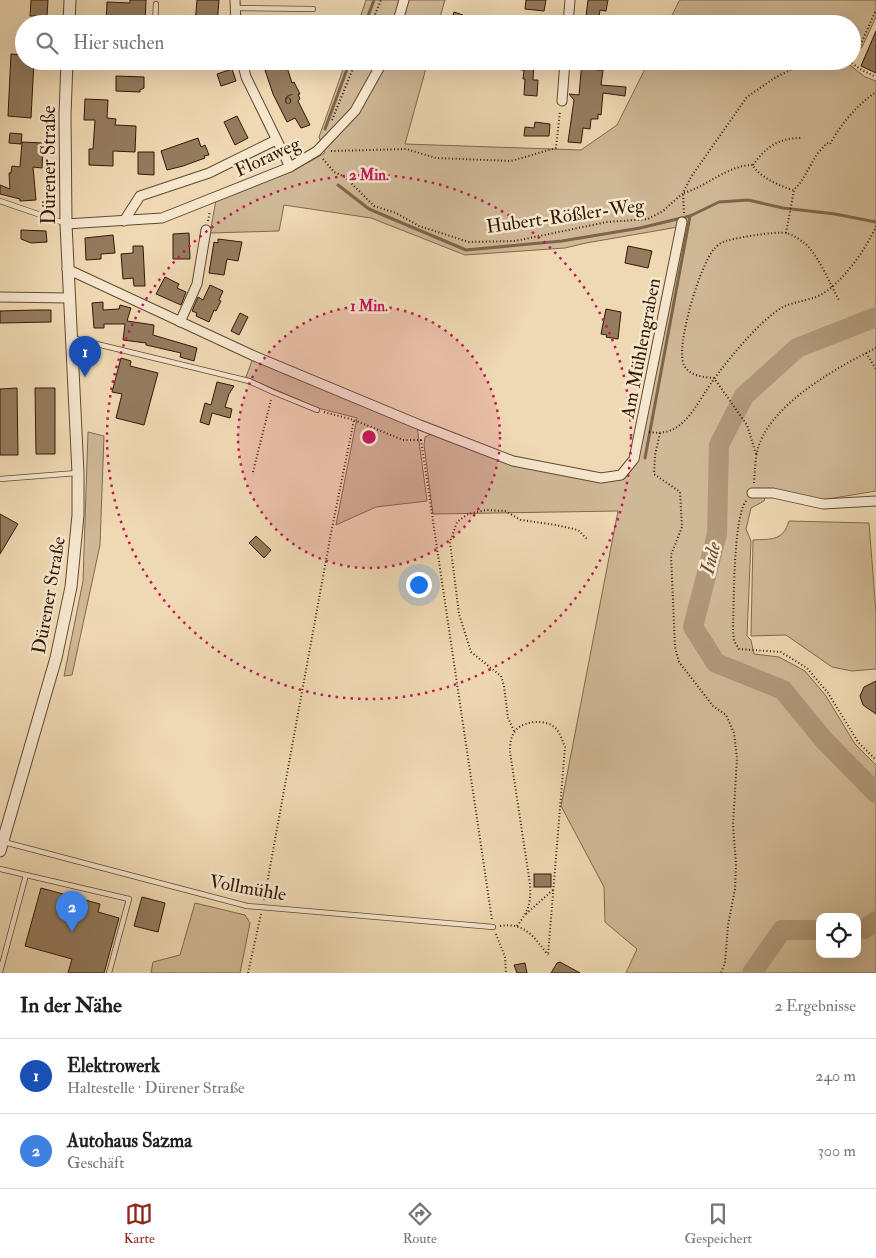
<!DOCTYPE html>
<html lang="de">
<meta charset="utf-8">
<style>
body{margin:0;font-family:"IM FELL Double Pica",serif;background:#f6f6f6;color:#222}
.controls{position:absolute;right:15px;bottom:15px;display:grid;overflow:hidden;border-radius:10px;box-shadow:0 5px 20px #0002}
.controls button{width:45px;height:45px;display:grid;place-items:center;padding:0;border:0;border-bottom:1px solid #e0e0e0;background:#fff;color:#222;font:25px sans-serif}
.you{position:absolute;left:418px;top:584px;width:18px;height:18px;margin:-12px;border:4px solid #fff;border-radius:50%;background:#1a73e8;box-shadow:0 0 0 8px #1a73e833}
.badge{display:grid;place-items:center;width:32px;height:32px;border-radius:50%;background:#8f2418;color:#fff;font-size:16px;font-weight:700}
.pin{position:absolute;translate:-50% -41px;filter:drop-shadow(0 1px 2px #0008)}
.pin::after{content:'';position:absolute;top:26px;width:18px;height:15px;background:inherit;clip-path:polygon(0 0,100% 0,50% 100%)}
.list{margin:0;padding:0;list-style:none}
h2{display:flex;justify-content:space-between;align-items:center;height:65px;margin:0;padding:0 20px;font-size:21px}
h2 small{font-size:16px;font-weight:400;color:#767676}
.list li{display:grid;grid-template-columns:32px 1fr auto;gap:15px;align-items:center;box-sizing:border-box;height:75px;padding:0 20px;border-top:1px solid #e0e0e0}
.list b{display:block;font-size:19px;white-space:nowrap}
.list p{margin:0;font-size:16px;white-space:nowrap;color:#767676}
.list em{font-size:16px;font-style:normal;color:#767676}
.icon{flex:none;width:28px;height:28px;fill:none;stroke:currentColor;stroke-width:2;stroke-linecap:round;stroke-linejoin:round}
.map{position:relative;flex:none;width:876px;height:973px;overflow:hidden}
.search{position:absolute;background:#fff;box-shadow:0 5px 20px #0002;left:15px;right:15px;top:15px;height:55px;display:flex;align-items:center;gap:12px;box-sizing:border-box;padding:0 18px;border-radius:28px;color:#767676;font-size:19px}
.sheet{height:215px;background:#fff}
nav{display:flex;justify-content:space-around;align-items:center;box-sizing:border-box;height:70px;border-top:1px solid #e0e0e0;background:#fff;font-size:14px;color:#767676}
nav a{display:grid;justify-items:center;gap:2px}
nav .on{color:#8f2418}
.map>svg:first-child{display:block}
</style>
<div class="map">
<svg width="876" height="973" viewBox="0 0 876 973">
<rect width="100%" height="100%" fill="#efd9b3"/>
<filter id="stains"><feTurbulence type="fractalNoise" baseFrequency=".004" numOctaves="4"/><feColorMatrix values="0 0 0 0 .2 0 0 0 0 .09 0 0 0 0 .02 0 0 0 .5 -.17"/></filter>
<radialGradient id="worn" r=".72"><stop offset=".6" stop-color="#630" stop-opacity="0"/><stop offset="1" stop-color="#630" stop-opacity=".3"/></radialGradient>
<g fill="#cfb895" stroke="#82684d" fill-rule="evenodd">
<polygon points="366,0 445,0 438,24 358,24"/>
<polygon points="681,0 876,0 876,17 862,47 852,54 852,24 668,24 679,1"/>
<path d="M346 61H428L405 144 581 150 617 125 649 61H845L865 77 876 81V491L822 500 768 488 764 501 751 508 746 529 751 541 747 636 751 640 754 654 779 657 805 671 826 696 855 744 876 765V973H626L637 949 605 922 604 887 561 806 618 511 433 514 424 445 425 437 434 433 512 464 623 478 637 460 678 227 586 243 565 248 465 255 371 218 284 205 279 231 210 233 216 200 291 172 325 153 319 137ZM820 917H857V954H820Z"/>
<polygon points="253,358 417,426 427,501 376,507 336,525 357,418 318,408 246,377"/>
<polygon points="88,432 104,436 100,545 72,675 64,676 83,581"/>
<path d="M789 521 869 523 876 613V669L852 671 832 667 786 635 751 636 753 540C772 539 783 541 789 521Z"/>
<polygon points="195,903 245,915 250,923 240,973 151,973 153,962 180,955"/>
</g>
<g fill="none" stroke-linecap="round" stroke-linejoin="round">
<g stroke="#7e644a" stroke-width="3">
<polyline points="365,24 374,0"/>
<polyline points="325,129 350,61"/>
<polyline points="338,185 369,209 466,250 562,241 640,228 690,216"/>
<polyline points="645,458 690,216 719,202 748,200 783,208 835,214 876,222"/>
</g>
<g stroke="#af9778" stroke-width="20">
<polyline points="876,317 797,348 744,396 719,445 717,534 693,627 716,663 783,690 823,739 876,793"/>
<polyline points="857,929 864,929 876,921"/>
<polyline points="752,973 782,930 820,930"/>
</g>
</g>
<g fill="#957c5f" stroke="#341705">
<polygon points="31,0 48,0 47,16 30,16"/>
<polygon points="130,0 146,0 145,24 106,24 107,2 130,3"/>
<polygon points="197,0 219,0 217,24 195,24"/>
<polygon points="526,0 546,0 544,11 525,9"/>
<polygon points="588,0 608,0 606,11 600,10 598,24 585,24"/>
<polygon points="454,12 463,15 460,24 450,24"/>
<polygon points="876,31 876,73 861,66"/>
<polygon points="11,54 24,55 24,61 34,61 31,118 8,116"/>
<polygon points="262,61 285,61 292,83 294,82 300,94 298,94 300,99 298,101 310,125 301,128 295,118 287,122 273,94"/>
<polygon points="521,61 534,61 533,80 538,80 537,96 524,95 525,79 523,79 524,70 521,70"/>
<polygon points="582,61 598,61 597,70 603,70 601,85 626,87 625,96 603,93 601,115 598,114 598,119 591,119 590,129 583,128 581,143 568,142 574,100 569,94 579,95"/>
<polygon points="232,69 236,81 221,86 217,74"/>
<polygon points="116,76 144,77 144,88 140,90 140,92 116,91"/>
<polygon points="85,99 108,100 107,118 116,119 115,125 136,126 135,152 113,151 113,166 89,165 89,149 93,149 95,120 84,120"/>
<polygon points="237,116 248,138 235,145 224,122"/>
<polygon points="535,122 550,124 549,136 524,136 525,127 534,128"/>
<polygon points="10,133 22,134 21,144 9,143"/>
<polygon points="198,138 201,147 205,145 209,155 204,156 205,158 183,166 167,170 161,151"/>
<polygon points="22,142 43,143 42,168 33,167 36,200 20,201 20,199 0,194 0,185 10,189 9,173 11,173 12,166 20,167"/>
<polygon points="138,152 154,152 154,175 138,174"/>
<polygon points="21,230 46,231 47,242 31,243 21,239"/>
<polygon points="189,233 190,259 173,259 173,234"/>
<polygon points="113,235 115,253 101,254 101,259 86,260 85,238"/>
<polygon points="218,239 242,242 238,261 227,259 224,275 209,273 214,242 218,243"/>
<polygon points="133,246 143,246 145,286 134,286 133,278 123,279 121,254 133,253"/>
<polygon points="628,246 652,251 648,268 625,263"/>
<polygon points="165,277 179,284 177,288 186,292 181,305 156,294"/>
<polygon points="210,285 223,291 219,300 221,301 216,311 214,310 209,322 196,316 197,313 192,311 198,297 203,300"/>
<polygon points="103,302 103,310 119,309 120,305 131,308 127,321 154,325 153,335 197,348 194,361 180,357 181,353 146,345 146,343 123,340 125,324 104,324 104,328 94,328 92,303"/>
<polygon points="606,309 621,312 618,339 606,337 607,335 601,334"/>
<polygon points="36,310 51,310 51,322 0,323 0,311"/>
<polygon points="240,313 248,317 239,335 231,331"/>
<polygon points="121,358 131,361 130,366 158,373 144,425 116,418 122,394 112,392"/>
<polygon points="217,382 234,386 229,394 225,407 232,409 230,418 212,413 209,425 200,422 205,403 211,405"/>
<polygon points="17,388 18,455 0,455 0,389"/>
<polygon points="35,388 55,388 55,454 36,454"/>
<polygon points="0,514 18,524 0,554"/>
<polygon points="256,536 271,550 264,558 249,543"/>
<polygon points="876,681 876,714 863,705 860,696 864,687"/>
<rect x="534" y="874" width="17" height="13"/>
<polygon points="41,888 100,904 98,912 119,918 104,973 68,973 72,959 25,946"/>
<polygon points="142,897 165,903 158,932 134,926"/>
<polygon points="560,962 580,973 551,973 557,963"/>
<polygon points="525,963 527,973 517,973 514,965"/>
</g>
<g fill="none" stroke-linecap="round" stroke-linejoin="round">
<defs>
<g id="service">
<polyline points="235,8 313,9"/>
<polyline points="155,24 156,4"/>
<polyline points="0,201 64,223"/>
<polyline points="72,338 249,381 273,392 317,410"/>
<polyline points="0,479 77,473"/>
<polyline points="4,842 247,906 493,927"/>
<polyline points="0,869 129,899 109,973"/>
<polyline points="0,972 26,875"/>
</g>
<g id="minor">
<polyline points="235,0 236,24"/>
<polyline points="397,24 404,0"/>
<polyline points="568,24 570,0"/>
<polyline points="242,61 246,77 290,167"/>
<polyline points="562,101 565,61"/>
<polyline points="124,221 140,196 209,173 276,140"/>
<polyline points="66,224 162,218 290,167 317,151 355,111 383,61"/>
<polyline points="67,269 252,355 420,425 513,461 601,478 621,475 634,459 682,222"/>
<polyline points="0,297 69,298"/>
<polyline points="180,322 197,284 206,230"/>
<polyline points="752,493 773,493 823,504 876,501"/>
</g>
<g id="tertiary">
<polyline points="69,24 70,0"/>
<polyline points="0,851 56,658 71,587 78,515 78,473 66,224 65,115 67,61"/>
</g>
</defs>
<use href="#service" stroke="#634830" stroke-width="6"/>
<use href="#minor" stroke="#634830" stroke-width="11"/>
<use href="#tertiary" stroke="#634830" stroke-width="13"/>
<g stroke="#341705" stroke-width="2" stroke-dasharray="1 2.5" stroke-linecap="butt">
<polyline points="371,24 381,0"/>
<polyline points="852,51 860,46 876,10"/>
<polyline points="849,61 860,69 876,77"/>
<polyline points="332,120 356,61"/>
<polyline points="331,151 406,149 436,158 511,161 556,148 560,111"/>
<polyline points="323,159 334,172 345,177 374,206 396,213 419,226 469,242 515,241 607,222 648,219 663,211 683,193 691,177 747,97 776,77 807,62 815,61"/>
<path d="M753 165C766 147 778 138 801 138"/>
<path d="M684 213 683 193C707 187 727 165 753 165 757 176 782 187 793 190"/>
<polyline points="208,221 210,211"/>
<path d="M786 233 794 190 801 182 817 154 827 143 830 144C840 125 858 104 876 92"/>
<polyline points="866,353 876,369"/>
<polyline points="324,412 354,420 403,440 421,440 421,439"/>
<path d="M649 432C678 437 690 416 704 394 718 371 759 320 783 307 795 301 810 301 822 294 843 282 867 248 876 226"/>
<polyline points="660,433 655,455 654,474 680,492 682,527 671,555 675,647 679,662 713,706 726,715 734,733 737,758 733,825 736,864 735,889 728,925 725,963 721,973"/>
<polyline points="421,440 492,920"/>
<path d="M756 454 747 425 714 378C703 377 689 376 684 365 675 347 700 265 714 249 716 247 720 243 723 242 732 238 777 231 786 233 791 234 799 239 803 242 816 250 831 286 839 300"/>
<polyline points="253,472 271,400"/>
<path d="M754 483C755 470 755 457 759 445 774 402 838 367 876 348"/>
<path d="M746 501C733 518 734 604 733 630L734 641 739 649 781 652 807 668 828 693 858 742 876 760"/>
<polyline points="514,731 508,718 504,686 501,676 471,652 459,614 450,542 457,522 468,514 486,510 505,511 521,520 556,525 578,530 588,540"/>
<polyline points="264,900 331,533 354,420"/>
<polyline points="526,914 554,889"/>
<path d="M500 926C525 922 534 937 548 955"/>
<path d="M517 926C529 910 531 904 530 884L510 752C510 746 510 738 514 733 520 721 543 719 553 726 560 731 562 740 565 747L548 955"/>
<polyline points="496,934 505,957 506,973"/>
<polyline points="248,973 261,914"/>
</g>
<use href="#service" stroke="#f5e6ce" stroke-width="4.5"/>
<use href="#minor" stroke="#f5e6ce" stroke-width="9"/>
<use href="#tertiary" stroke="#f5e6ce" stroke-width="11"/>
</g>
<circle cx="369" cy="437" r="131" fill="#c2185b" fill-opacity=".12"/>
<g fill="none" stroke="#c2185b" stroke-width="2.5" stroke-dasharray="2.5 5">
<circle cx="369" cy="437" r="131"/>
<circle cx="369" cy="437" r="262"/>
</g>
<g text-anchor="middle" stroke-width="5" stroke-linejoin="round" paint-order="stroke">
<g font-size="16" fill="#4c301c">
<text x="288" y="104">6</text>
</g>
<g font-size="19" fill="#341705" stroke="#f5e6ce">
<text transform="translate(267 156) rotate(-25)" y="7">Floraweg</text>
<text transform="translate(48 165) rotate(-90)" y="7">Dürener Straße</text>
<text transform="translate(565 215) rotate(-8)" y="7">Hubert-Rößler-Weg</text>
<text transform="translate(640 348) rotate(-79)" y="7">Am Mühlengraben</text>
<text transform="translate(48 595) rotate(-80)" y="7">Dürener Straße</text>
<text transform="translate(248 887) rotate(10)" y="7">Vollmühle</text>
</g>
<g font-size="20" font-style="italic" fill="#654a33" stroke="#f5e6ce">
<text transform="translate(710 558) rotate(-76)" y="7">Inde</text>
</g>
</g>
<circle cx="369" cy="437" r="8" fill="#c2185b" stroke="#f5e6ce" stroke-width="2.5"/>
<g font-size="15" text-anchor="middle" font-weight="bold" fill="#c2185b" stroke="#f5e6ce" stroke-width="5" stroke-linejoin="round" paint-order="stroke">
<text x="369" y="180">2 Min.</text>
<text x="369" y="311">1 Min.</text>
</g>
<rect width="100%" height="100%" filter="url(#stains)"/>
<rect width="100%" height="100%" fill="url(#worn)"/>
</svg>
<div class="controls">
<button><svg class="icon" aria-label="locate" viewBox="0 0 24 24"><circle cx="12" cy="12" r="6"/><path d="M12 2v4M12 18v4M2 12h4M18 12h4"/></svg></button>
</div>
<div class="you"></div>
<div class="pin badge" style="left:85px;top:377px;background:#1a4fb4">1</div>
<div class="pin badge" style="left:72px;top:932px;background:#3f7fe0">2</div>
<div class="search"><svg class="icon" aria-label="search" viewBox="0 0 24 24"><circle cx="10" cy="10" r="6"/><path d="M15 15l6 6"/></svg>Hier suchen</div>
</div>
<section class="sheet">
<h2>In der Nähe<small>2 Ergebnisse</small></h2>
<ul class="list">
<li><span class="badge" style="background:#1a4fb4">1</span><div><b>Elektrowerk</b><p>Haltestelle · Dürener Straße</p></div><em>240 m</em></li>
<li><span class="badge" style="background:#3f7fe0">2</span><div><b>Autohaus Sazma</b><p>Geschäft</p></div><em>300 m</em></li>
</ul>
</section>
<nav>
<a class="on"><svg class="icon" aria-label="map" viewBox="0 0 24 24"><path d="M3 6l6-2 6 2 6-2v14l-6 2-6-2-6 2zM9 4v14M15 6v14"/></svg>Karte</a>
<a><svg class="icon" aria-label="directions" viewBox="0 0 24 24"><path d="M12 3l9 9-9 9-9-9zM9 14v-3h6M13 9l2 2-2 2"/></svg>Route</a>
<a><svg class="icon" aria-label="saved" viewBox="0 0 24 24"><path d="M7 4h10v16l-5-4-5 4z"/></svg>Gespeichert</a>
</nav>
